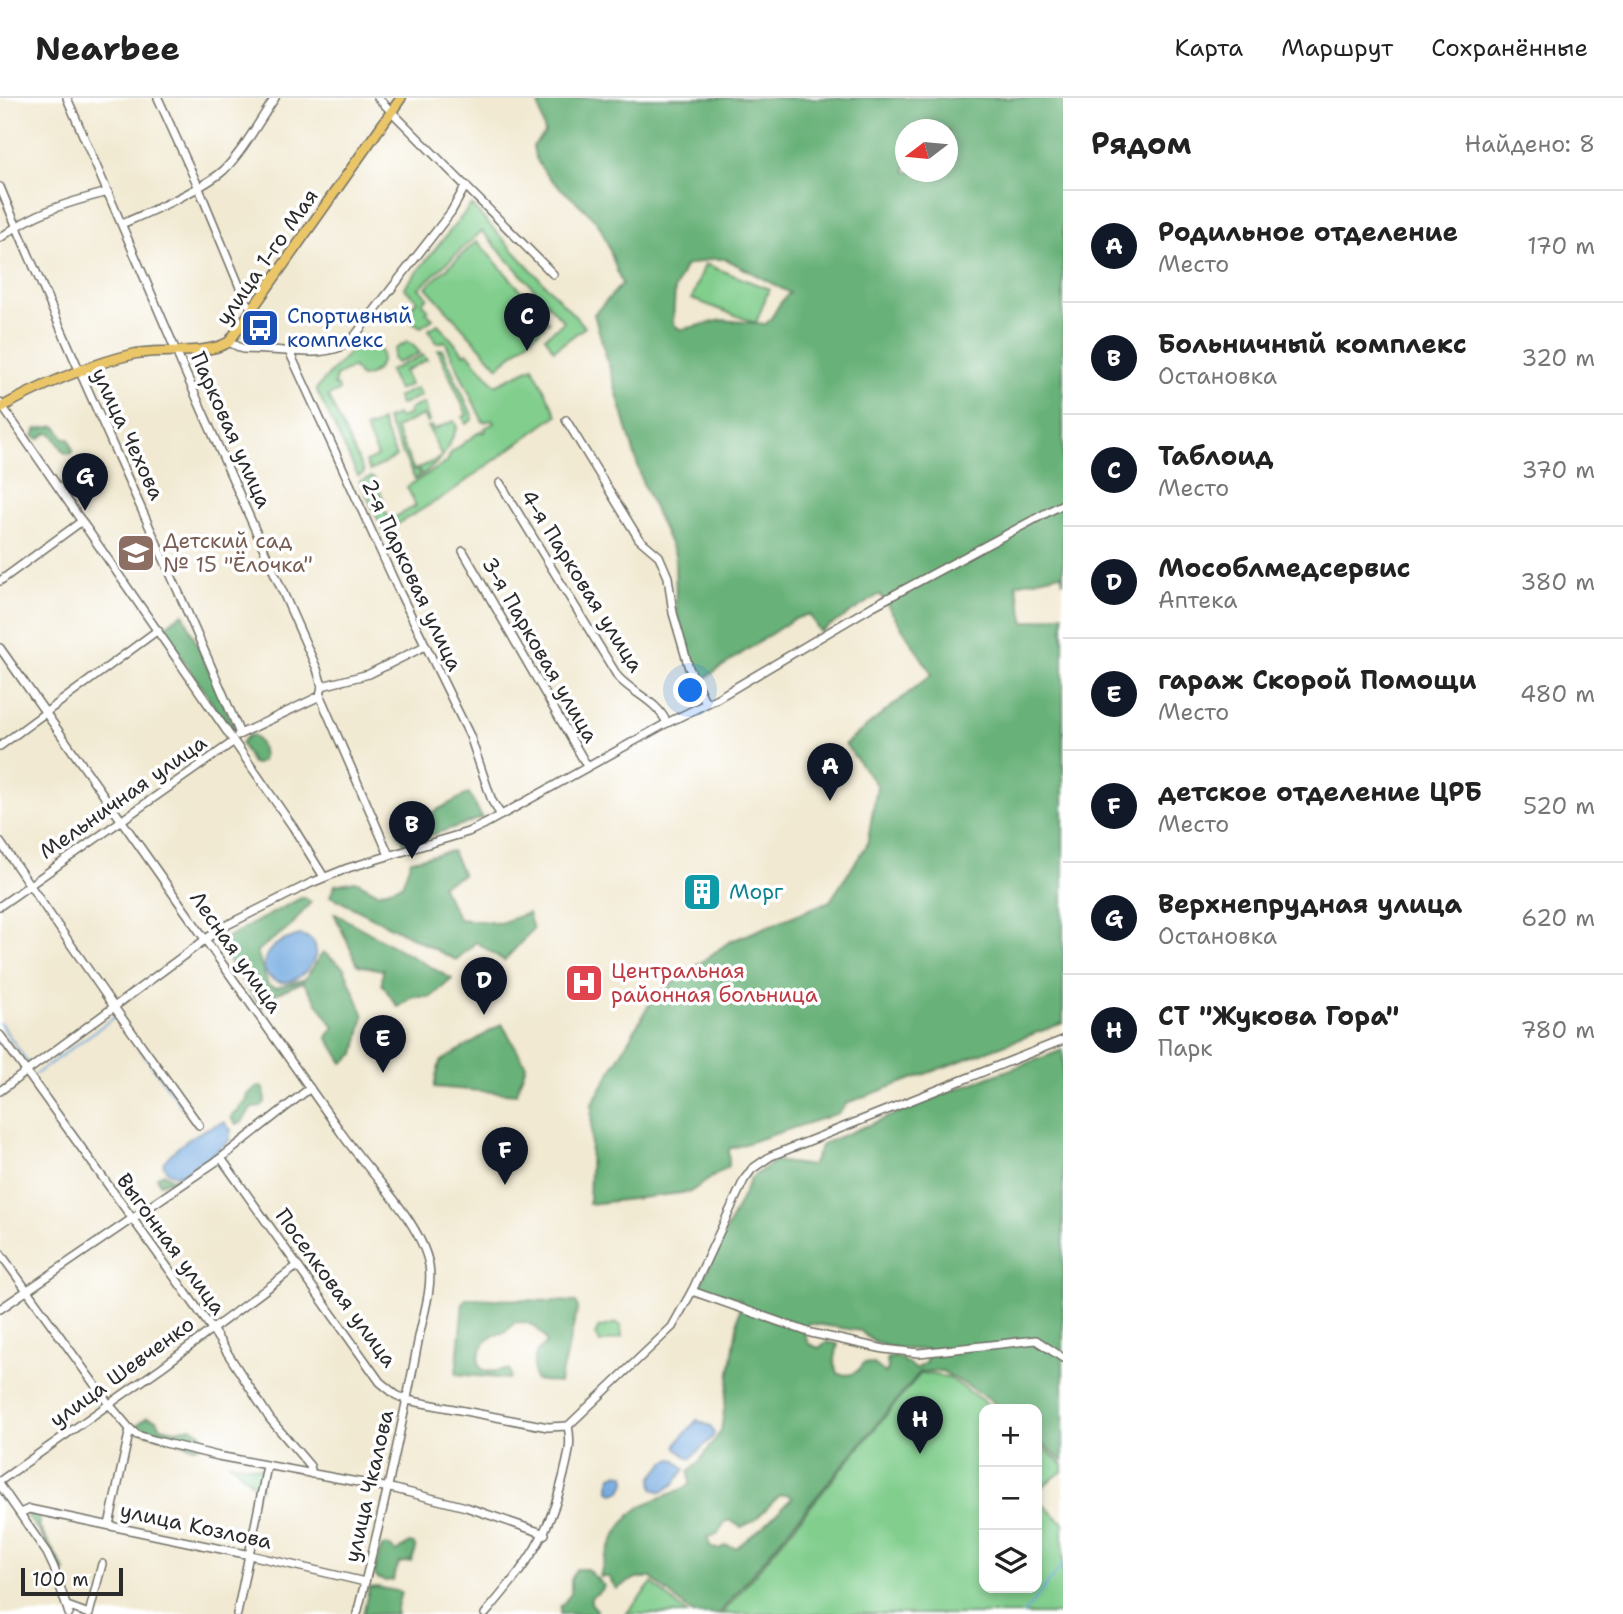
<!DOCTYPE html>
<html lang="ru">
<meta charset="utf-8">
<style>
body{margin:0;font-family:"Shantell Sans",sans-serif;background:#f2f2f2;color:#222}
.controls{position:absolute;right:21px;bottom:21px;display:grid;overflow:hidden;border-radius:14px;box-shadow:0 4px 10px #0003}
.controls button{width:63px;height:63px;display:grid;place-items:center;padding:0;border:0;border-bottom:2px solid #e0e0e0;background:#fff;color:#222;font:35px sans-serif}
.compass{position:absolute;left:895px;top:21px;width:63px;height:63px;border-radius:50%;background:#fff;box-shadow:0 4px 10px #0003;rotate:254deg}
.scale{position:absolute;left:21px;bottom:18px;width:102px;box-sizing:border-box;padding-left:7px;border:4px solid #2b2b2b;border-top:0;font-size:19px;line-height:24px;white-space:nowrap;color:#2b2b2b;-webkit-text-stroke:5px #fff;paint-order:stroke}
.you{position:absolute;left:691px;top:593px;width:24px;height:24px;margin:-18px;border:5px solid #fff;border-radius:50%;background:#1a73e8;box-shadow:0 0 0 10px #1a73e833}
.badge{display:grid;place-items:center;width:46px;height:46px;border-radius:50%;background:#111827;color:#fff;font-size:23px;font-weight:700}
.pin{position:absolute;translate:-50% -58px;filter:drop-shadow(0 2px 4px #0008)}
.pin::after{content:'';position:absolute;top:37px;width:24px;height:21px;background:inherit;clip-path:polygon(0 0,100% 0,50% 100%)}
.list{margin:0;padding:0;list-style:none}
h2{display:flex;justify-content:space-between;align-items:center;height:91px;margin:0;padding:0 28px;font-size:30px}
h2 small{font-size:23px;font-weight:400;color:#767676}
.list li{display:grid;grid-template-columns:46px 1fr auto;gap:21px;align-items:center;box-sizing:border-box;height:112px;padding:0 28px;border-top:2px solid #e0e0e0}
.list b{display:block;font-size:26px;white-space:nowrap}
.list p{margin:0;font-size:23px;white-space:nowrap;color:#767676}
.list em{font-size:23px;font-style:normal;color:#767676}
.icon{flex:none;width:38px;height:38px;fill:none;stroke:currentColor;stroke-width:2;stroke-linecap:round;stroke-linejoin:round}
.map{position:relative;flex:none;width:1063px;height:1516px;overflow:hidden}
header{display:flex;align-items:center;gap:42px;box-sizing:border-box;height:98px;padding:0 35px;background:#fff;border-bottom:2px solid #e0e0e0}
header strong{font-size:33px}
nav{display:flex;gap:38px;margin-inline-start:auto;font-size:24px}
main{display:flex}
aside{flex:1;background:#fff}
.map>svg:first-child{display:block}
</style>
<header>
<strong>Nearbee</strong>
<nav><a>Карта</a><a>Маршрут</a><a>Сохранённые</a></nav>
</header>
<main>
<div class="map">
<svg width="1063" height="1516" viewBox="0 0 1063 1516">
<rect width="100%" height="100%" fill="#fff"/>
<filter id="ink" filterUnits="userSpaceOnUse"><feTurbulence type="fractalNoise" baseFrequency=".0143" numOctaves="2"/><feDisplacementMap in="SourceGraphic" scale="14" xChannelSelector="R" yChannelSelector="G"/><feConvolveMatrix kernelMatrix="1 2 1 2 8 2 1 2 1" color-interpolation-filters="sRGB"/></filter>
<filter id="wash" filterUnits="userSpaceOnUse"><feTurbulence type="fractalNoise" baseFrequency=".00686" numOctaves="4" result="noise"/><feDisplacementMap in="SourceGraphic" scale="28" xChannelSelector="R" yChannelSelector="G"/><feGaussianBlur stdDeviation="1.57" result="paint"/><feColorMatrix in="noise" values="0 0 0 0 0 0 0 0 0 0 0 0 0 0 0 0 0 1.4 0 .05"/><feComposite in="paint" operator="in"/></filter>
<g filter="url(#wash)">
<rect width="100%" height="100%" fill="#f1e9d1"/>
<g fill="#81ce8d" stroke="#567c5c" stroke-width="2">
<polygon points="471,107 585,229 554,252 545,239 564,224 482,133 419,190 428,199 422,205 428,211 426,214 433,221 421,229 409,222 408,218 413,213 411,210 417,202 404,190"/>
<polygon points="477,143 549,224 498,269 426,189"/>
<polygon points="705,166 769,191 756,225 692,201"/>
<polygon points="438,226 464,256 467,254 495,287 533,269 557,317 448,396 384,434 360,383 371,379 374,380 385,405 382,407 390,422 416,408 407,389 447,364 451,355 482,332 483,335 486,333 485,330 494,325 492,322 483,324 445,243 437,245 428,232"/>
<path d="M363 239 367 242 362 248 366 252 373 246 381 253C384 267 374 279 360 279L353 269 336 278 334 287 338 288 339 293 328 298 363 372 364 375 358 378 316 291Z"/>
<polygon points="407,244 412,246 420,255 396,265 393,260 395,251"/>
<polygon points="442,251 472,317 472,322 466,326 463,319 467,317 438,252"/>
<polygon points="423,257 427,262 404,273 410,287 398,292 389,273"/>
<polygon points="417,290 421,298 400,307 397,299"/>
<polygon points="424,305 429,324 427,325 423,317 395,330 414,372 417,371 420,378 415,381 386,321 397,317 399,320 410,316 408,312"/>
<polygon points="381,323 396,359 370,373 366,364 378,358 365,330 369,328 371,330"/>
<path d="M454 323 457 329C447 353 443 362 422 377L419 370 442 359 428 329 431 328 433 332Z"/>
<polygon points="617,1225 621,1228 622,1239 600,1245 596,1236 598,1230"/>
<polygon points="921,1275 948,1279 995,1311 984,1311 984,1490 1037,1490 1037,1400 1063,1425 1063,1516 722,1516"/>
<polygon points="1037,1344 1063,1367 1063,1373 1037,1392"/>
<polygon points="230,1365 262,1370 264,1373 260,1392"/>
<polygon points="652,1485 687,1516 626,1516"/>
</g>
<g fill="#68b178" stroke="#4a6e52" stroke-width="2" fill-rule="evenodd">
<path d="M537 0H1063V485L1061 476 1016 486 1025 525 1063 516V925L847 1005 839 1015 729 1051V1068L690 1094 589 1106 592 1006 653 900 729 844 830 803 867 747 877 688 845 646 932 576 880 496 820 534 809 516 792 522 696 586 676 512 675 457 643 386 594 216 622 186C615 170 607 139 598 126 581 101 535 80 533 48L545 35ZM906 32H948V74H906ZM710 161H726L790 195C777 204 777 215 766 226L722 222 680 232 673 225 675 191 685 168Z"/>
<polygon points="56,328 64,340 69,341 73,353 71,356 65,355 52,336 47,335 39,341 33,338 37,331"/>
<polygon points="183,515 235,632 232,634 162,531"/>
<path d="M253 637C260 643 265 654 262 663L257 666 252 665 241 645 248 638Z"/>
<polygon points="469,695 482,720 405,746 397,733"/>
<polygon points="452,753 463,777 441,787 459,821 500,825 528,815 533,831 504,863 476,844 456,862 330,798 335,787 356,783 378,795 402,787 411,762"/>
<polygon points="303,799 311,804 291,828 257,853 268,887 276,890 305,881 323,854 344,870 364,918 355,956 343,965 327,939 334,929 303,884 275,896 261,910 216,845"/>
<polygon points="334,815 452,881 431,899 413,899 398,909 382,886 383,872 358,867"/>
<polygon points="502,926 526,967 516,996 434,989 440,964"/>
<path d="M1063 952V1363L1037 1341V1311H1001L988 1300 942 1273 920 1274 719 1516H693L651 1480H636L616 1491 609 1479H600C604 1456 620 1422 640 1409 656 1399 675 1397 690 1386L689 1373 699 1364 721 1333 741 1202 700 1188 751 1080 775 1063 812 1068 822 1046 954 992ZM808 1225 861 1233C877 1252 904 1251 927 1252L926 1264 916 1271 899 1259 887 1260 888 1271 885 1275 874 1266 864 1265C857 1276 851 1278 838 1276L834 1266 838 1246 826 1244 819 1250 809 1246 805 1238ZM780 1397H788L792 1400 766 1426 736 1450 726 1447 719 1451 711 1450 707 1439 717 1437 724 1425 729 1422 741 1429 754 1423Z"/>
<polygon points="257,989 264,990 265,1004 260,1009 252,1010 242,1024 236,1026 231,1020 233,1015 238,1014 240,1008 247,1002 247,997"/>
<polygon points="164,1075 172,1081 181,1077 184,1081 174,1087 168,1083 160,1086 157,1079"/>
<path d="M470 1200 576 1204 578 1210 559 1285 535 1282C532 1269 533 1253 546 1246V1242C539 1230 528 1222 514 1225 503 1240 500 1232 490 1240 482 1246 471 1268 486 1273 493 1275 501 1271 509 1272L511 1278 509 1281 456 1276 463 1205 466 1201Z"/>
<path d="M147 1319 157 1322 161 1329C176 1333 177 1332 191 1329L202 1336 203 1345 196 1349C186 1347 178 1344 168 1340 156 1337 145 1338 136 1328Z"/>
<polygon points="28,1414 35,1414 40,1419 39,1429 65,1473 62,1474 40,1435 27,1418"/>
<polygon points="409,1445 414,1446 416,1452 411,1463 399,1465 393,1482 385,1483 377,1480 374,1474 382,1448 387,1447 397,1454"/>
<polygon points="576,1471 587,1471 604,1488 598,1495 591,1499 591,1505 596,1511 595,1516 560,1516 560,1509 571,1496 571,1482"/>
<polygon points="377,1489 401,1494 396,1513 397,1516 363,1516 369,1490"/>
</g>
<g fill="#71a9e0" stroke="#4e6a86" stroke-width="2">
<path d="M300 837C344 846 284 912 264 871 263 849 282 842 300 837Z"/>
<path d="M224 1024 231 1032 229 1043C215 1054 172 1096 163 1065 177 1046 202 1031 224 1024Z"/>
<polygon points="697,1322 711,1329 714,1335 712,1340 690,1361 677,1351 676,1346"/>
<polygon points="672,1361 676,1362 685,1371 674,1386 662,1394 653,1391 652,1380 665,1364"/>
<polygon points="619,1375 625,1377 626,1383 621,1393 613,1395 609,1393 609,1386 612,1378"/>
</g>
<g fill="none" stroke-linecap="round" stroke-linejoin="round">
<g stroke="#71a9e0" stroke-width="2">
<polyline points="0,925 29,966"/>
<polyline points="36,976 116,918 181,1008"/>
<polyline points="1024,1516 1063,1466"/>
</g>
</g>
</g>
<g filter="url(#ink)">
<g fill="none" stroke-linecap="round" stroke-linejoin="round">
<defs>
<g id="minor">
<polyline points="67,0 182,267 317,571 322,588 320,598 389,757"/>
<polyline points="158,0 198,88 246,204 254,211"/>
<polyline points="378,0 553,176"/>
<path d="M0 89C76 273 163 452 240 636"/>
<path d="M122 126C149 114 203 91 224 72 244 52 259 23 275 0"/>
<path d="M0 140C35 114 66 105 108 94"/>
<polyline points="229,244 243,251 268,252 244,225"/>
<path d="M268 252C294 253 328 259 350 244L451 114 466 87"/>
<polyline points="289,253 397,489 470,638 492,703 501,717"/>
<polyline points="0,305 293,729 324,779"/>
<polyline points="566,322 639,441 659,458 668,479 673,515 689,570 706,605"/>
<path d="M500 385 618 579C634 596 657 603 667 625"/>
<polyline points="463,453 587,668"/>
<polyline points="0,483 82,423"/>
<path d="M0 550C113 711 227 872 340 1033 366 1072 420 1121 429 1167 433 1191 422 1221 418 1244 401 1335 380 1426 357 1516"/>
<polyline points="322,588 369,576 425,548"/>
<polyline points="238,637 320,598"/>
<polyline points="0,648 158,532"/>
<polyline points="0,744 114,909 199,1027"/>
<polyline points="0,808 233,644"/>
<polyline points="0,937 212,1231 270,1321 310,1368 312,1376"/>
<polyline points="0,993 221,830 311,785 348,770 468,734 485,726 667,625 716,601 873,508 1063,406"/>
<polyline points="221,1060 380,1284 396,1297 407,1302 548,1329 568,1328"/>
<polyline points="0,1155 108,1305 130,1331 137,1337 157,1343 218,1358 395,1391 466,1409 545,1436"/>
<polyline points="692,1193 811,1235 884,1251 919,1255 1036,1242 1063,1260"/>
<polyline points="0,1211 221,1060 310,990"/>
<polyline points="568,1328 672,1229 692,1193 744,1082 752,1071 771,1058 1063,942"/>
<polyline points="0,1383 162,1269 297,1168"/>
<polyline points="0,1387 47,1455 54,1470 69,1516"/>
<polyline points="20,1415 29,1411 250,1457 365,1484"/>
<polyline points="109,1427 130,1331"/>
<polyline points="67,1508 89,1516"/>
<polyline points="89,1516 102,1466"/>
<polyline points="237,1516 267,1368"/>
<path d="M485 1516C526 1467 549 1440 564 1376 568 1358 572 1347 568 1328"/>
</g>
<path id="major" d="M0 310C37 289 93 265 134 256 163 250 205 258 229 244L401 0"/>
</defs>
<use href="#minor" stroke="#706e65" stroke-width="10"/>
<use href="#major" stroke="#706e65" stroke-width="12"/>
<use href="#minor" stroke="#fff" stroke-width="7"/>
<use href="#major" stroke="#ebc669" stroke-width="9"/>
</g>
</g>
<defs>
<symbol id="bus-square" viewBox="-11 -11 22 22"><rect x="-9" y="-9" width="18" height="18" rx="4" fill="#1a4fb4" stroke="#fff"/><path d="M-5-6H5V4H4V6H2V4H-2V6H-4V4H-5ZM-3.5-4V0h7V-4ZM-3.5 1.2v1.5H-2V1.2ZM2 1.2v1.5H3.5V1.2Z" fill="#fff"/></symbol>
<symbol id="school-square" viewBox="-11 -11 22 22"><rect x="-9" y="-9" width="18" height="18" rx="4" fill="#8d6e63" stroke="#fff"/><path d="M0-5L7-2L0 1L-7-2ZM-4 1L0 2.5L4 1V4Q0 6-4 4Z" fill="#fff"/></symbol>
<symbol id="building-square" viewBox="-11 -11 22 22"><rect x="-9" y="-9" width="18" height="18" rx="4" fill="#0f9aa8" stroke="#fff"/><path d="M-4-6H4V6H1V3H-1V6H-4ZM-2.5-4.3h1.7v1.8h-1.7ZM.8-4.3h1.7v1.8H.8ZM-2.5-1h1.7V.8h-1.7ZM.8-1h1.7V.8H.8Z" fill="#fff"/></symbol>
<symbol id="hospital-square" viewBox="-11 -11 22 22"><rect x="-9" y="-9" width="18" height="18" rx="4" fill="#e0444e" stroke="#fff"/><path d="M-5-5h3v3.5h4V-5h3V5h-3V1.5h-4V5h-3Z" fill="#fff"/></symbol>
</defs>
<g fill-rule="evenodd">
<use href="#bus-square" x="238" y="208" width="44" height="44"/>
<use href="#school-square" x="114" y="433" width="44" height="44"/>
<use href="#building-square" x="680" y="772" width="44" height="44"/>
<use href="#hospital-square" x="562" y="863" width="44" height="44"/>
</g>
<g text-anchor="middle" stroke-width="7" stroke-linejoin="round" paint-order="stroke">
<g font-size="21" fill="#2b2b2b" stroke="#fff">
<text transform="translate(267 159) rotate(-55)" y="7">улица 1-го Мая</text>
<text transform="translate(231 332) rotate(66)" y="7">Парковая улица</text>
<text transform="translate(128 336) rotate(65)" y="7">улица Чехова</text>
<text transform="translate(412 477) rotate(65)" y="7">2-я Парковая улица</text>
<text transform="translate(582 483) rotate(58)" y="7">4-я Парковая улица</text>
<text transform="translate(540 552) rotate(60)" y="7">3-я Парковая улица</text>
<text transform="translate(123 699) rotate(-35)" y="7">Мельничная улица</text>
<text transform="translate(236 854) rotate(55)" y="7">Лесная улица</text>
<text transform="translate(171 1146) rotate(54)" y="7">Выгонная улица</text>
<text transform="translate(336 1190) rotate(54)" y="7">Поселковая улица</text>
<text transform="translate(122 1274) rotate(-36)" y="7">улица Шевченко</text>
<text transform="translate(369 1388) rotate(-77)" y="7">улица Чкалова</text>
<text transform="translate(196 1428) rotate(12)" y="7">улица Козлова</text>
</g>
<g font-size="21" fill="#164399" stroke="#fff" text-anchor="start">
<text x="287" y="225">Спортивный<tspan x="287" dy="24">комплекс</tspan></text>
</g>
<g font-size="21" fill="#785e54" stroke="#fff" text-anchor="start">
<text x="163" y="450">Детский сад<tspan x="163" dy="24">№ 15 "Ёлочка"</tspan></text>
</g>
<g font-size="21" fill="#0d838f" stroke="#fff" text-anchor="start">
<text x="729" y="801">Морг</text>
</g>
<g font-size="21" fill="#be3a42" stroke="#fff" text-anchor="start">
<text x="611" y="880">Центральная<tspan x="611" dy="24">районная больница</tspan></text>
</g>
</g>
</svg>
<div class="controls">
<button>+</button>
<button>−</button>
<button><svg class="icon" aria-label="layers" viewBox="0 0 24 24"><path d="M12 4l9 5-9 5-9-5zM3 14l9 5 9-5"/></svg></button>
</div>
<svg class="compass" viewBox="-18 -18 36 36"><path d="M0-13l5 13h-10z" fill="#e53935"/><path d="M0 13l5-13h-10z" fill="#767676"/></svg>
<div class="scale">100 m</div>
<div class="you"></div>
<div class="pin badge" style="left:830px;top:703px">A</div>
<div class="pin badge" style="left:412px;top:761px">B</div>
<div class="pin badge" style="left:527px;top:253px">C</div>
<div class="pin badge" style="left:484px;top:917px">D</div>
<div class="pin badge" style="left:383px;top:975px">E</div>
<div class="pin badge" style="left:505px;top:1087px">F</div>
<div class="pin badge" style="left:85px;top:413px">G</div>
<div class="pin badge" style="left:920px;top:1356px">H</div>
</div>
<aside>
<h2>Рядом<small>Найдено: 8</small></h2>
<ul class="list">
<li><span class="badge">A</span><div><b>Родильное отделение</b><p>Место</p></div><em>170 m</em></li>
<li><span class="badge">B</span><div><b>Больничный комплекс</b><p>Остановка</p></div><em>320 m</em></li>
<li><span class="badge">C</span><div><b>Таблоид</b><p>Место</p></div><em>370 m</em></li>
<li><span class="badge">D</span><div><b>Мособлмедсервис</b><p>Аптека</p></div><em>380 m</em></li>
<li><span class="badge">E</span><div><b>гараж Скорой Помощи</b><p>Место</p></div><em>480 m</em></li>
<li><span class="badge">F</span><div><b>детское отделение ЦРБ</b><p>Место</p></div><em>520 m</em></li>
<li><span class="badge">G</span><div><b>Верхнепрудная улица</b><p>Остановка</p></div><em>620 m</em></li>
<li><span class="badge">H</span><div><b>СТ &quot;Жукова Гора&quot;</b><p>Парк</p></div><em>780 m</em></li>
</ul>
</aside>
</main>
